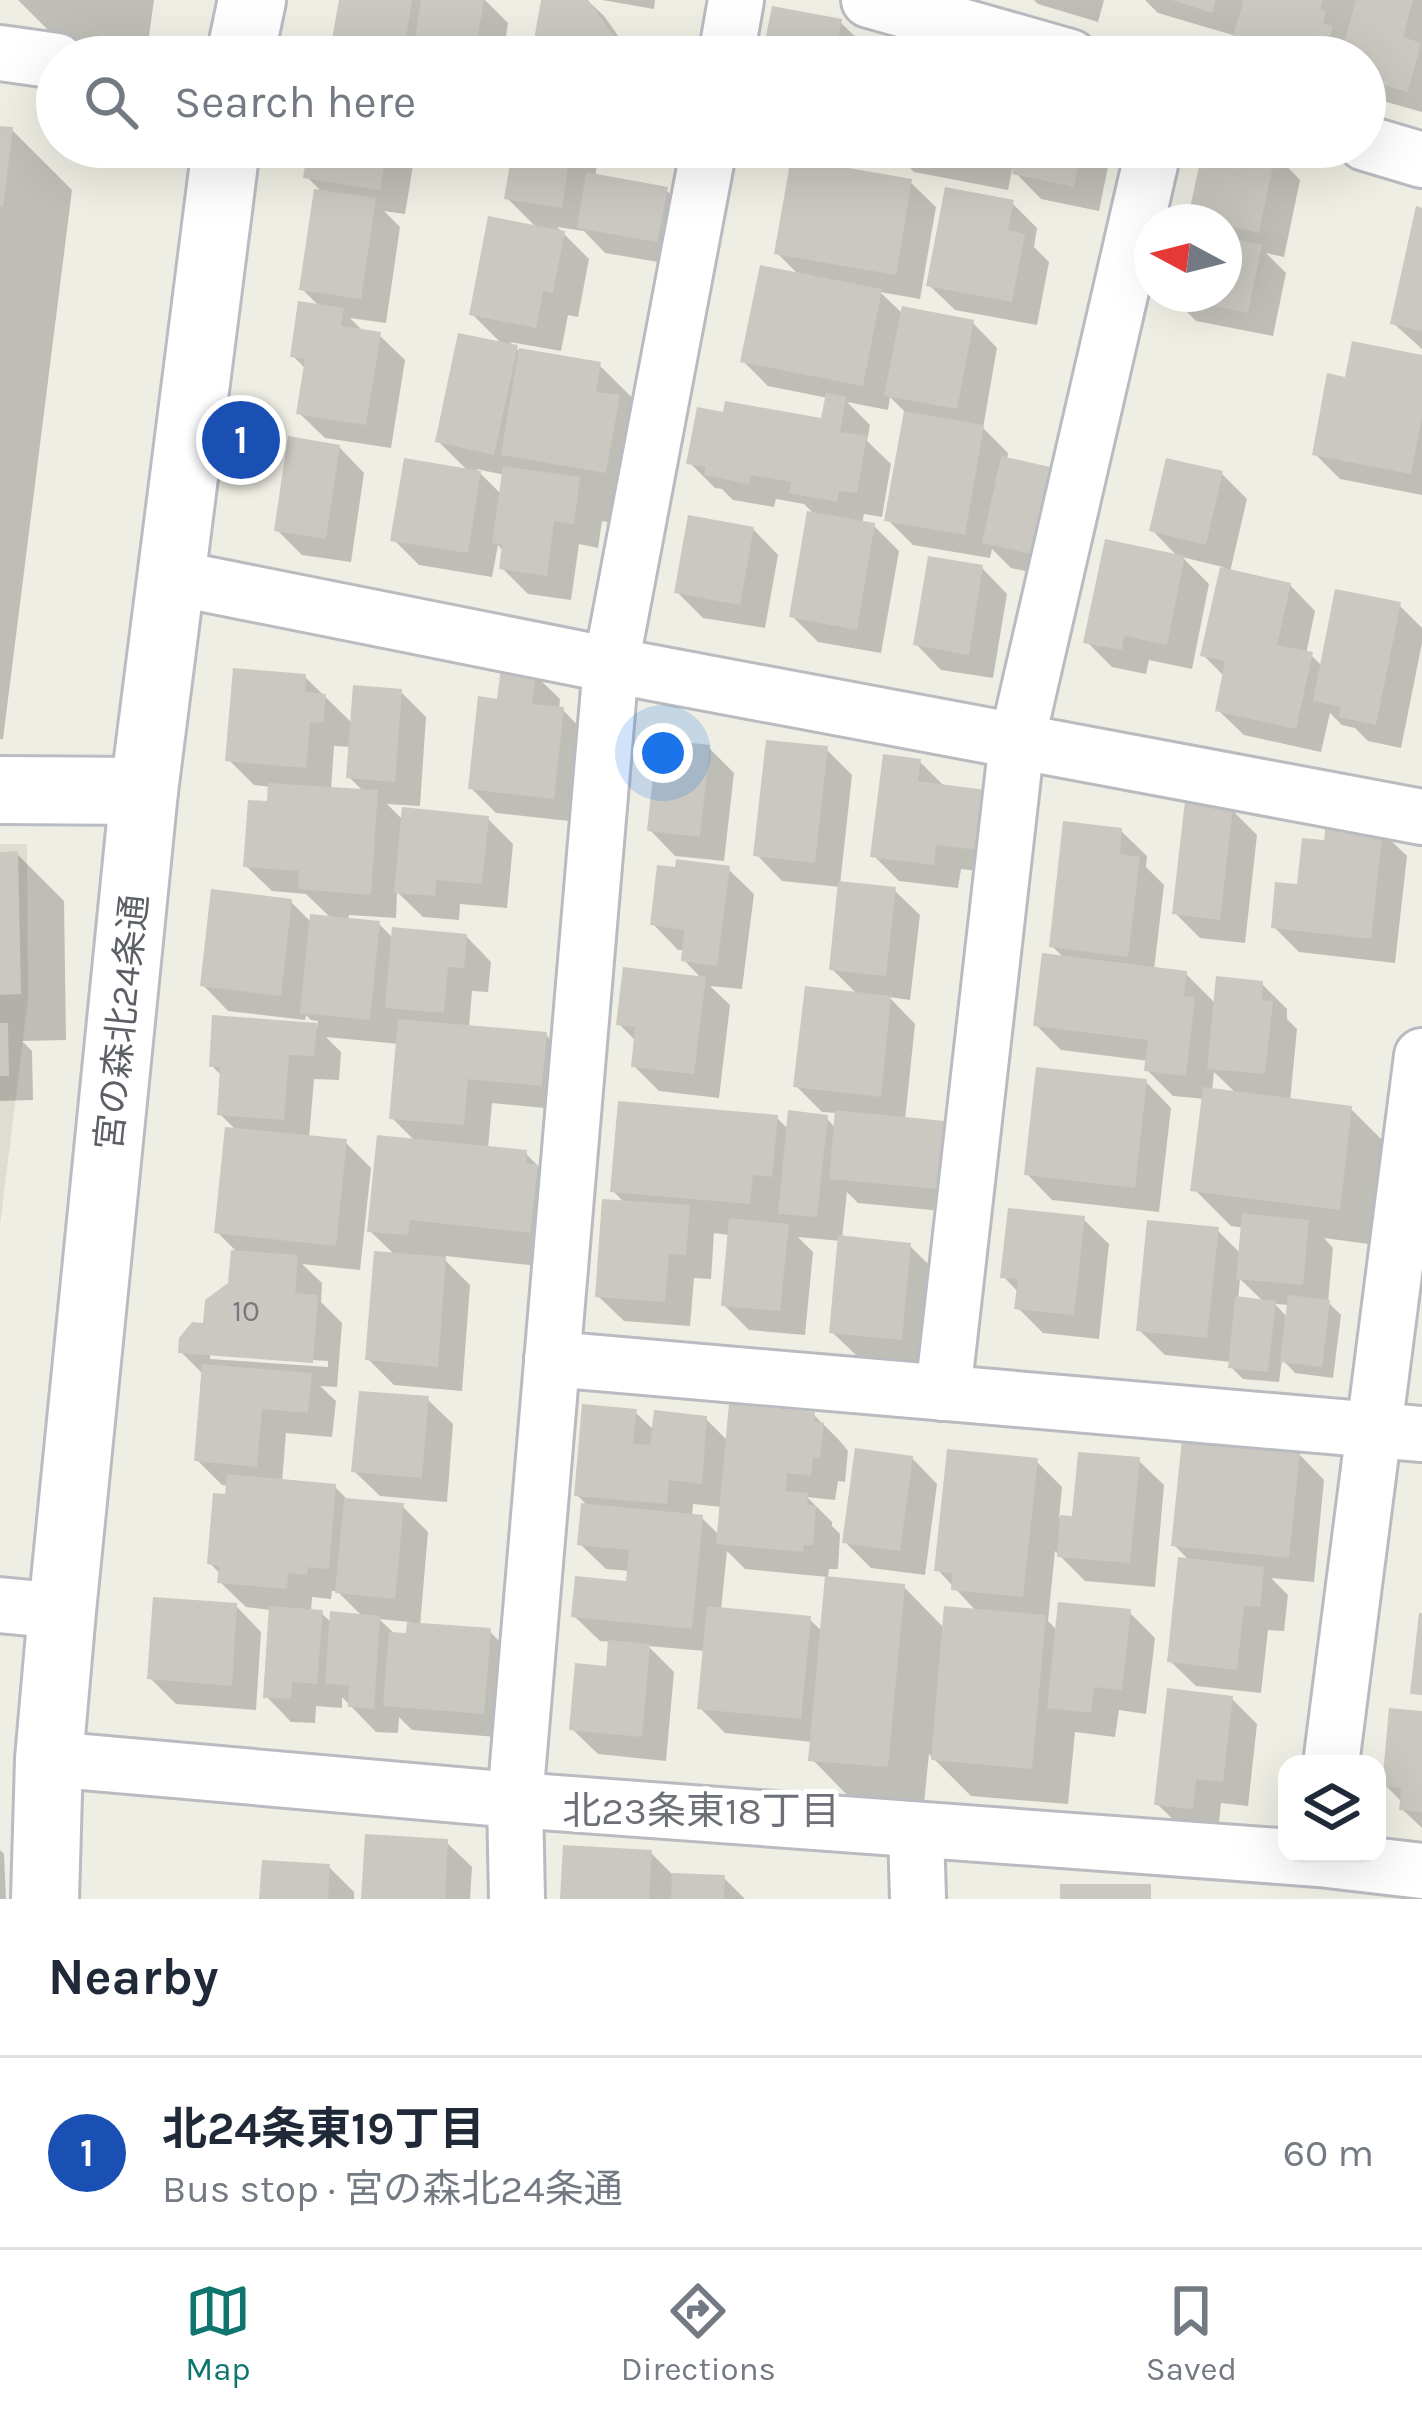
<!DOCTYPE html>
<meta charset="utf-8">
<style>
body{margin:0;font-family:Karla,"Noto Sans JP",sans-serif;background:#f6f6f7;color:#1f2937}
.controls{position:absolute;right:36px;bottom:36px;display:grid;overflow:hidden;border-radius:24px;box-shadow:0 12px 48px #0002}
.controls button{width:108px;height:108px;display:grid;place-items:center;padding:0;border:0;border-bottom:3px solid #e0e1e3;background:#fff;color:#1f2937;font:60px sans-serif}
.compass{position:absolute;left:1134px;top:204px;width:108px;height:108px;border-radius:50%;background:#fff;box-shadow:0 12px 48px #0002;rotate:277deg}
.you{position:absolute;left:663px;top:753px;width:42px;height:42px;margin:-30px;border:9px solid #fff;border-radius:50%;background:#1a73e8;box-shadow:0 0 0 18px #1a73e833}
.badge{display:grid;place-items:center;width:78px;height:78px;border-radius:50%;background:#0f766e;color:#fff;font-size:39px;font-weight:700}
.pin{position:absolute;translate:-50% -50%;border:6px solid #fff;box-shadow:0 3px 12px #0006}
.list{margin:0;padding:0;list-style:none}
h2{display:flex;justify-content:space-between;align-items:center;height:156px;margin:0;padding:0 48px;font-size:51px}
h2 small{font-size:39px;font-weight:400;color:#747a83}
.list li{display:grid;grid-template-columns:78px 1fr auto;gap:36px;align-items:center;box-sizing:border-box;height:192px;padding:0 48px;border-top:3px solid #e0e1e3}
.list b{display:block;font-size:45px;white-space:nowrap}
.list p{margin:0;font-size:39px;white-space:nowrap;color:#747a83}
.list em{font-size:39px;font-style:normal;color:#747a83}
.icon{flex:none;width:66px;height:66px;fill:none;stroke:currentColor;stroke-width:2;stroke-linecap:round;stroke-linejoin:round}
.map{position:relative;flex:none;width:1422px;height:1899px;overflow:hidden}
.search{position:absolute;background:#fff;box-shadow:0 12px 48px #0002;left:36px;right:36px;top:36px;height:132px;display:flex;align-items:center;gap:30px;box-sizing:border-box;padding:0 42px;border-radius:66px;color:#747a83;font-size:45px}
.sheet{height:348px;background:#fff}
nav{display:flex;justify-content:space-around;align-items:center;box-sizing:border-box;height:168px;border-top:3px solid #e0e1e3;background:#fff;font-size:33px;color:#747a83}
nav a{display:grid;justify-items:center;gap:6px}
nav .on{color:#0f766e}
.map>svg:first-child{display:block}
</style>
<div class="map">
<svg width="1422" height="1899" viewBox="0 0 1422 1899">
<rect width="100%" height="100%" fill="#efeee4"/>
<polygon fill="#dfddd2" points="0,844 27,844 28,999 0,1225"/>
<g fill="#0003" fill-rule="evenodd">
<polygon points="18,0 154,0 146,57 116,57 68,50"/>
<polygon points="342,0 485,0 508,23 503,57 340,57 333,50"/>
<polygon points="544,0 587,0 604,16 633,57 534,57"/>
<polygon points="602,0 655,0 654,9"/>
<polygon points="1034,0 1104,0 1098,22 1038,4"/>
<polygon points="1145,0 1422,0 1422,112 1365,96 1365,57 1246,57 1234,45 1236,36 1158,13"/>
<polygon points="840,22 866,47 864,57 765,57"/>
<polygon points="0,129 12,130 72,190 3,739 0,739"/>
<polygon points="312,147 416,147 405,214 384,211 400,227 386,323 350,318 364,332 379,335 405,360 391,448 325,438 299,413 306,369 293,356 321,308 302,289 324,194 307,177"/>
<path d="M516 147H592L599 153 595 177 666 190 692 215 682 266 605 253 584 231 557 227 589 259 578 317 568 315 561 351 510 342 519 351 599 365 660 425 658 437 678 458 666 531 602 521 598 548 579 544 571 600 528 594 502 568 504 552 498 545 492 577 419 565 394 540 469 472 438 441 504 346 472 314 538 229 507 198ZM476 469 505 475 502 495Z"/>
<polygon points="756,147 847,147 843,170 910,182 936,207 920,299 880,292 903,314 972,322 997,348 983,428 1008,453 1007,460 1048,469 1074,495 1056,578 1011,568 992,549 990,558 913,545 888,520 907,414 890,397 888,410 847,402 870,425 867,441 891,464 882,517 864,514 862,524 874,526 899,551 881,653 818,642 792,616 816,516 804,504 776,499 774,507 733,500 722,489 715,488 690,463 823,421 828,398 768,386 743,361 800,276 777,253 792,169 775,166"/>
<polygon points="889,147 1112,147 1099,211 1041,199 1012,169 1008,190 914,172"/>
<polygon points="1206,147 1242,147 1275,154 1300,180 1284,257 1266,253 1286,273 1273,336 1196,321 1170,295 1224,294 1224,222 1197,222 1192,217"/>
<polygon points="1012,203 1037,228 1034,247 1049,262 1037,325 955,310 929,285"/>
<polygon points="1422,211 1422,349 1393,323"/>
<polygon points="1422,358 1422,495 1340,479 1315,454 1347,380"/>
<polygon points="339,447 364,473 351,562 302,555 277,530"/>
<polygon points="1222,474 1247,499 1230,572 1290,585 1315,611 1306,654 1311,655 1323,667 1399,605 1422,628 1422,643 1401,748 1368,741 1355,728 1342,725 1330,713 1321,752 1244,735 1218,710 1225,677 1203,655 1223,567 1182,557 1209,584 1192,669 1149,660 1146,674 1112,667 1087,642 1179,558 1152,530"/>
<polygon points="753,529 778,555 765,628 703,618 677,592"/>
<polygon points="982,568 1007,594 993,678 941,670 916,644"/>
<polygon points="534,674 560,699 559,710 563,710 588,736 578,822 496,813 471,788 500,702"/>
<path d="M305 677 353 724 401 692 426 717 420 806 387 804 404 821 488 819 513 844 507 908 460 904 459 920 423 917 397 892 396 918 349 915 348 921 379 924 394 939 466 936 491 962 488 992 472 991 469 1028 546 1035 571 1060 566 1110 492 1103 488 1149 525 1153 563 1190 566 1269 446 1256V1261L470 1285 462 1391 394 1385 368 1359 396 1256 370 1231 416 1142 392 1118 399 1044 326 1037 341 1052 339 1080 314 1079 309 1138 345 1142 371 1168 360 1270 302 1264 322 1283 321 1302 342 1323 337 1387 320 1386 336 1401 332 1437 286 1433 282 1482 335 1487 350 1502 402 1506 428 1532 420 1626 489 1631 515 1657 508 1738 412 1730 399 1717 398 1733 376 1732 342 1697V1708L316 1706 315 1723 291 1722 266 1696 271 1610 246 1607 220 1582 221 1575 210 1563 229 1486 222 1485 197 1460 204 1375 181 1352 206 1326 231 1285 239 1254 217 1232 237 1131 220 1114 223 1077 212 1066 215 1018 317 1027 318 1021 311 1020 306 1015 305 1020 228 1011 203 985 291 902 312 923 332 919 306 894 272 891 246 866 270 804 271 787 254 785 229 760ZM334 746 351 747 349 777 364 792 331 790ZM210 1353 328 1361V1367L210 1359ZM332 1591H337L363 1617 332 1623 321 1613 311 1612 312 1597 331 1599ZM379 1619 410 1622 408 1637 396 1635Z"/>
<polygon points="709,748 734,773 724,861 675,856 650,830"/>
<polygon points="826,749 852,775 840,885 894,890 920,915 910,1000 889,997 915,1024 905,1120 944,1123 969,1149 963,1213 858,1203 847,1192 842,1238 910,1246 935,1271 926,1364 858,1357 832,1332 841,1241 798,1237 813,1252 805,1335 749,1330 724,1305 730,1235 714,1233 711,1279 694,1278 690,1326 624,1321 598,1296 626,1204 613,1191 777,1118 789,1130 826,1118 836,1128 837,1113 822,1112 796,1086 858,995 832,969 841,887 782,881 757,855"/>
<polygon points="919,761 946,788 1010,875 961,869 958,888 899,881 874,856"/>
<polygon points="1232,810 1257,835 1245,943 1200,938 1175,913"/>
<path d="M1121 831 1147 856 1146 867 1164 885 1154 970 1186 974 1216 1004 1262 984 1287 1009V1019L1297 1029 1290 1101 1351 1109 1388 1146 1376 1245 1324 1238 1333 1248 1328 1302 1341 1315 1333 1378 1295 1373 1282 1359 1279 1382 1243 1379 1231 1367V1362L1165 1355 1139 1330 1217 1230 1241 1254 1244 1228 1231 1226 1194 1189 1205 1099 1173 1096 1147 1070 1149 1061 1061 1050 1036 1025 1065 959 1052 946ZM1214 1072 1237 1094 1212 1091ZM1240 1279 1264 1302 1238 1300ZM1275 1304 1290 1305 1288 1318Z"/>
<polygon points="1381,831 1407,856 1395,963 1299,952 1274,927 1327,843"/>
<polygon points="17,854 64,901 66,1040 22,1041 32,1051 33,1100 0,1101 0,855"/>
<polygon points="728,869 754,894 742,989 710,986 730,1005 719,1098 659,1091 634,1066 637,1042 619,1024 703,980 684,960 685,950 678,950 653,924"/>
<polygon points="1146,1082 1171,1108 1159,1212 1052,1200 1027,1174"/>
<polygon points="1083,1219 1109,1244 1099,1339 1043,1333 1018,1308 1019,1293 1003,1276"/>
<polygon points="427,1399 453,1424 447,1502 380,1496 354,1471"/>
<path d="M635 1412 655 1431 706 1419 728 1441 814 1415 839 1440 848 1451 845 1482 838 1481 835 1500 807 1497 832 1522V1526L840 1534 838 1569H829L828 1577 745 1569 727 1551 721 1610 809 1619 823 1632 903 1586 945 1629 977 1612 937 1569 1036 1461 1062 1487 1059 1518 1075 1519 1138 1460 1164 1485 1155 1587 1085 1581 1055 1551 1048 1621 1058 1631 1129 1612 1155 1638 1146 1714 1119 1710 1115 1737 1075 1732 1068 1804 971 1796 929 1754 924 1803 848 1796 812 1759 813 1742 725 1733 700 1708 705 1651 648 1646 674 1672 666 1761 598 1754 572 1729 609 1669 611 1642 600 1641 574 1616 629 1584 630 1571 606 1569 580 1544 585 1503 577 1495ZM693 1504 722 1507 720 1536 702 1518 692 1517Z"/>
<polygon points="1299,1454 1324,1480 1314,1582 1271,1578 1288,1595 1284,1631 1268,1630 1261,1693 1196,1686 1170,1661 1191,1562 1174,1545"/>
<polygon points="912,1458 937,1484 925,1575 871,1568 845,1542"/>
<polygon points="236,1606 261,1632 256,1710 176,1704 150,1678"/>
<polygon points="1231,1698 1257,1724 1248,1806 1221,1803 1218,1833 1183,1829 1157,1804"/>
<polygon points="1422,1714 1422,1828 1402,1809 1403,1803 1385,1785"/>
<polygon points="446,1842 472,1867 470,1899 364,1899"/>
<polygon points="0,1850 4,1854 6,1899 0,1899"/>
<polygon points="651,1853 674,1876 724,1878 745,1899 563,1899"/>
<polygon points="329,1867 354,1892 354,1899 262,1899"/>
</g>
<g fill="#cac8c1">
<polygon points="339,0 412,0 403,57 364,57 330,51"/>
<polygon points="421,0 484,0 474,57 412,57"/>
<polygon points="541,0 588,0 617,41 614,57 531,57"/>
<polygon points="1172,0 1216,0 1212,13"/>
<polygon points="1244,0 1323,0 1320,9 1326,11 1323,23 1333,26 1325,57 1270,57 1230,45"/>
<polygon points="1356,0 1413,0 1403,37 1421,43 1408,92 1365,80 1365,57 1340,57"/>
<polygon points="772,6 842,19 835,57 762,57"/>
<polygon points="0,126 13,127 3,207 0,207"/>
<polygon points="308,147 387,147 380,190 303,178"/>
<polygon points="513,147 571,147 562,208 504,199"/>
<polygon points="787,147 818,147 817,155 787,149"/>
<polygon points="893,147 987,147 983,166 893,149"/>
<polygon points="1018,147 1082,147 1074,187 1012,174"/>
<polygon points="1203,147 1256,147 1276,151 1259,233 1224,225 1224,222 1188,218"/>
<polygon points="791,158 912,179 896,275 774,254"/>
<polygon points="586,172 668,187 657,242 577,228"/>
<polygon points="945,187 1014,200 1008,230 1025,234 1012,302 926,286"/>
<polygon points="314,189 376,198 361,299 299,290"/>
<polygon points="1416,206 1422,208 1422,331 1390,324"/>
<polygon points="488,216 565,231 553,293 543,291 536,328 469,315"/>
<polygon points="1224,237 1262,245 1248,313 1166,296 1224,294"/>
<polygon points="760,265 882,289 863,386 740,362"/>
<polygon points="298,301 344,308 341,326 381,332 366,425 296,414 305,359 290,357"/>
<polygon points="902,306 974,320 957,409 884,396"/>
<polygon points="458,333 518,345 494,455 435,442"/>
<polygon points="1352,341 1422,355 1422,416 1411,474 1312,455 1327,373 1345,377"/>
<polygon points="519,348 601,362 596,392 620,395 606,473 501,455"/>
<polygon points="826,393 846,397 840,432 867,436 857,493 839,491 837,502 789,493 791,482 751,475 749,484 704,475 706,467 686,464 697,407 723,412 725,401 821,418"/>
<polygon points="904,411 984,425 965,535 884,521"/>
<polygon points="288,436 340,445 326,539 274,531"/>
<polygon points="1001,456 1050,467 1031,554 982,543"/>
<polygon points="404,458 481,471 468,553 390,541"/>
<polygon points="1166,458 1223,471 1206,545 1149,531"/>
<polygon points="503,466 580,477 574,524 554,521 547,576 499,569 502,544 492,543"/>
<polygon points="807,511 875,523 857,630 789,617"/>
<polygon points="688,515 754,527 740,605 674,593"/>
<polygon points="1105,539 1185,556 1167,645 1124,636 1122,650 1083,643"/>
<polygon points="928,556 983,565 969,655 913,645"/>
<polygon points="1220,567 1291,583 1277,645 1313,652 1296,729 1215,711 1225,661 1200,656"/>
<polygon points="1335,589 1401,602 1376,725 1339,717 1341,707 1313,701"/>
<polygon points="501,667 536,671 532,704 564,707 554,799 468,789 478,696 497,699"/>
<polygon points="233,668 306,674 305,692 326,694 323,723 310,722 306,768 225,761"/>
<polygon points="353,685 402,689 395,782 346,778"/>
<polygon points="657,739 710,745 700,837 647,831"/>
<polygon points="766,740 828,746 815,863 753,856"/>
<polygon points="883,754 921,759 918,781 993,791 985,851 936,845 934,865 870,857"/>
<polygon points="268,783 378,790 371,895 298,889 299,871 243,867 248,800 267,801"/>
<polygon points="1185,801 1233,807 1220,920 1172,914"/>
<polygon points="402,807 489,816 482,884 436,880 435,896 394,893"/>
<polygon points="1063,821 1122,828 1120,854 1140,857 1128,957 1049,947"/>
<polygon points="1326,822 1383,828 1371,939 1271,928 1275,882 1297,884 1302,838 1324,840"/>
<polygon points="18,851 21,994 0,995 0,852"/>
<polygon points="676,859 730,866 717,966 681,961 684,930 650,925 657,865 675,867"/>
<polygon points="838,881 896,887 886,976 829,970"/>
<polygon points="211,889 292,899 281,996 200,986"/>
<polygon points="310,914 380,921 370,1020 300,1013"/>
<polygon points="392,927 467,934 464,968 448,967 444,1013 385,1008"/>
<polygon points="1042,953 1187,971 1184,996 1195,997 1186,1076 1144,1071 1148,1040 1033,1026"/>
<polygon points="623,967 706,977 694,1074 631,1067 635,1027 616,1025"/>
<polygon points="1216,976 1263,981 1262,1000 1273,1001 1265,1074 1207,1069"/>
<polygon points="805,986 891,996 881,1097 793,1087"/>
<polygon points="212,1015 317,1023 314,1056 289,1055 284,1120 217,1115 220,1067 209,1067"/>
<polygon points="398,1019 547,1032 542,1086 468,1079 464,1125 389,1119"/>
<polygon points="0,1023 8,1023 9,1076 0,1076"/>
<polygon points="1036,1067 1147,1079 1135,1188 1024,1175"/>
<polygon points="1203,1087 1352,1106 1340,1210 1190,1191"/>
<polygon points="618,1101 778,1115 772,1177 753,1175 750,1204 610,1192"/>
<polygon points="788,1110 828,1115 817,1217 778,1214"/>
<polygon points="835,1110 945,1121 938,1189 829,1179"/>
<polygon points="225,1127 347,1139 336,1246 214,1233"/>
<polygon points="377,1135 527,1150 526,1163 538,1165 530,1233 410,1220 408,1235 367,1232"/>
<polygon points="602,1199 690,1205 686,1255 669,1254 665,1302 595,1297"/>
<polygon points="1008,1208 1085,1216 1074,1315 1014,1309 1018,1279 1000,1278"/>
<polygon points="1242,1213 1309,1220 1303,1285 1236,1279"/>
<polygon points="729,1218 789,1224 780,1311 721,1306"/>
<polygon points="1147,1220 1219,1227 1207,1338 1136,1331"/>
<polygon points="838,1235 911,1243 902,1340 829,1333"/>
<polygon points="231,1250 298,1255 295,1293 318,1295 313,1363 178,1353 179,1338 192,1322 203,1323 205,1300 228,1283"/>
<polygon points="374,1251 446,1257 438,1367 365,1360"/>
<polygon points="1288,1295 1330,1300 1322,1367 1280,1362"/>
<polygon points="1235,1296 1276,1301 1268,1372 1228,1368"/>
<polygon points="202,1364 312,1373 308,1413 262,1409 257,1467 194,1461"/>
<polygon points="359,1391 429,1396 422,1478 351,1472"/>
<polygon points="582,1404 637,1409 633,1444 650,1445 654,1410 707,1416 702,1484 669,1480 667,1504 574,1496"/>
<polygon points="729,1404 815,1412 814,1421 824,1423 820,1458 813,1457 811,1476 787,1473 786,1491 808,1493 807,1505 816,1506 813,1545 804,1545 803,1552 716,1544"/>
<polygon points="1182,1439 1300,1451 1289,1558 1171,1546"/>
<polygon points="855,1448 913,1456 900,1551 842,1543"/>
<polygon points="947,1449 1038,1458 1023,1597 951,1590 952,1573 934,1571"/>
<polygon points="1078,1452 1140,1457 1130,1563 1057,1557 1060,1515 1072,1516"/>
<polygon points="227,1474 336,1484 329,1569 308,1567 307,1575 288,1573 287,1589 217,1583 219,1566 207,1564 213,1493 225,1494"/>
<polygon points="344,1498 404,1503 395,1599 335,1593"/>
<polygon points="581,1503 703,1515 692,1629 571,1617 575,1576 626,1581 629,1550 577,1545"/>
<polygon points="1178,1557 1264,1567 1260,1607 1244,1606 1237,1670 1167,1662"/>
<polygon points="825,1576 905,1584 888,1767 808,1761"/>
<polygon points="153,1597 237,1603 232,1686 147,1679"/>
<polygon points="1058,1602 1131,1609 1122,1690 1094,1687 1091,1713 1047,1708"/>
<polygon points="269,1606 323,1610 317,1684 292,1682 291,1699 263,1698"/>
<polygon points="707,1606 811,1616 801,1719 697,1709"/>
<polygon points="944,1606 1046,1615 1032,1769 931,1760"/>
<polygon points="330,1611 380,1616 374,1709 348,1707 349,1685 325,1684"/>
<polygon points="1419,1613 1422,1613 1422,1695 1410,1694"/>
<polygon points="407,1622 491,1628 484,1714 383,1706 389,1632 406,1633"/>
<polygon points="608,1640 650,1644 642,1737 569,1730 575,1663 606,1666"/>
<polygon points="1167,1688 1233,1696 1223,1782 1196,1779 1193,1809 1154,1805"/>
<polygon points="1389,1708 1422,1711 1422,1812 1399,1810 1401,1788 1382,1786"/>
<polygon points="365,1834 448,1839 445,1899 361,1899"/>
<polygon points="563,1845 652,1850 649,1899 560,1899"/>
<polygon points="262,1860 330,1864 328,1899 259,1899"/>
<polygon points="672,1873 725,1875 724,1899 671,1899"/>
<rect x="1060" y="1884" width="91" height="15"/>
</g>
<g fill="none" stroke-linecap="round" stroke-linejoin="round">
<defs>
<g id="street">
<polyline points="869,0 1070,57"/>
<polyline points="0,53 57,61"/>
<polyline points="726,57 736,0"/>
<polyline points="1365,143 1422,160"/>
<polyline points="170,577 611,665 1422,817"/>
<polyline points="552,1359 1422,1434"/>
<polyline points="943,1393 1017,741 1154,147"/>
<polyline points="0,1605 62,1611"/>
<polyline points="49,1759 515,1800 1319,1859 1422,1871"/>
<polyline points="1331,1764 1422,1056"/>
<polyline points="916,1830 918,1899"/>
<polyline points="517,1899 515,1800 611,665 709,147"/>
</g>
<g id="secondary">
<polyline points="240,57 252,0"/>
<polyline points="0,790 144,791"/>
<polyline points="45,1899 49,1759 62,1611 144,791 226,147"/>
</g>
</defs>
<use href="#street" stroke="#b9bbc1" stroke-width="60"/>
<use href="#secondary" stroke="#b9bcc3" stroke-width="72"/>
<use href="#street" stroke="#fff" stroke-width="54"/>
<use href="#secondary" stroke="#fff" stroke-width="66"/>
</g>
<g text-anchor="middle" stroke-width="10" stroke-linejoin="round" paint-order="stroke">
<g font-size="30" fill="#78797c">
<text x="246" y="1321">10</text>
</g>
<g font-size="36" fill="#5c5f65" stroke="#fff">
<text transform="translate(121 1022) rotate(-84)" y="13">宮の森北24条通</text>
</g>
<g font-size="39" fill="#6d7177" stroke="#fff">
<text x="701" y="1824">北23条東18丁目</text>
</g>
</g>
</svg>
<div class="controls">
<button><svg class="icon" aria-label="layers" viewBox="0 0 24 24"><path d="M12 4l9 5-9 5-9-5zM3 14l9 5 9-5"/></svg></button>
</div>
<svg class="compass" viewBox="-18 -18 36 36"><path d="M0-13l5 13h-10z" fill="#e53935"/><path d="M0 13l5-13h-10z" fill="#747a83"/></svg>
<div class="you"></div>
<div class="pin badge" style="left:241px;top:440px;background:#1a4fb4">1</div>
<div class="search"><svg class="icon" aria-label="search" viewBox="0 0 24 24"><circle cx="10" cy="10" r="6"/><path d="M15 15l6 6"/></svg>Search here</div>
</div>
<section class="sheet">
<h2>Nearby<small></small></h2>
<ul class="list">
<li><span class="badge" style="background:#1a4fb4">1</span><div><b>北24条東19丁目</b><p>Bus stop · 宮の森北24条通</p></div><em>60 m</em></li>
</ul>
</section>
<nav>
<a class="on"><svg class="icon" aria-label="map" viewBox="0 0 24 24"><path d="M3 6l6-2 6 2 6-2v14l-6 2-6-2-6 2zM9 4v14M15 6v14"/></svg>Map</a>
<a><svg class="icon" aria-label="directions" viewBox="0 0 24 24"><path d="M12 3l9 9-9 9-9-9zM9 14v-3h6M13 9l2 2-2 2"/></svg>Directions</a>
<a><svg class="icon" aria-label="saved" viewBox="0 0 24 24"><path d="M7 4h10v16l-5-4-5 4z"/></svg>Saved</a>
</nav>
